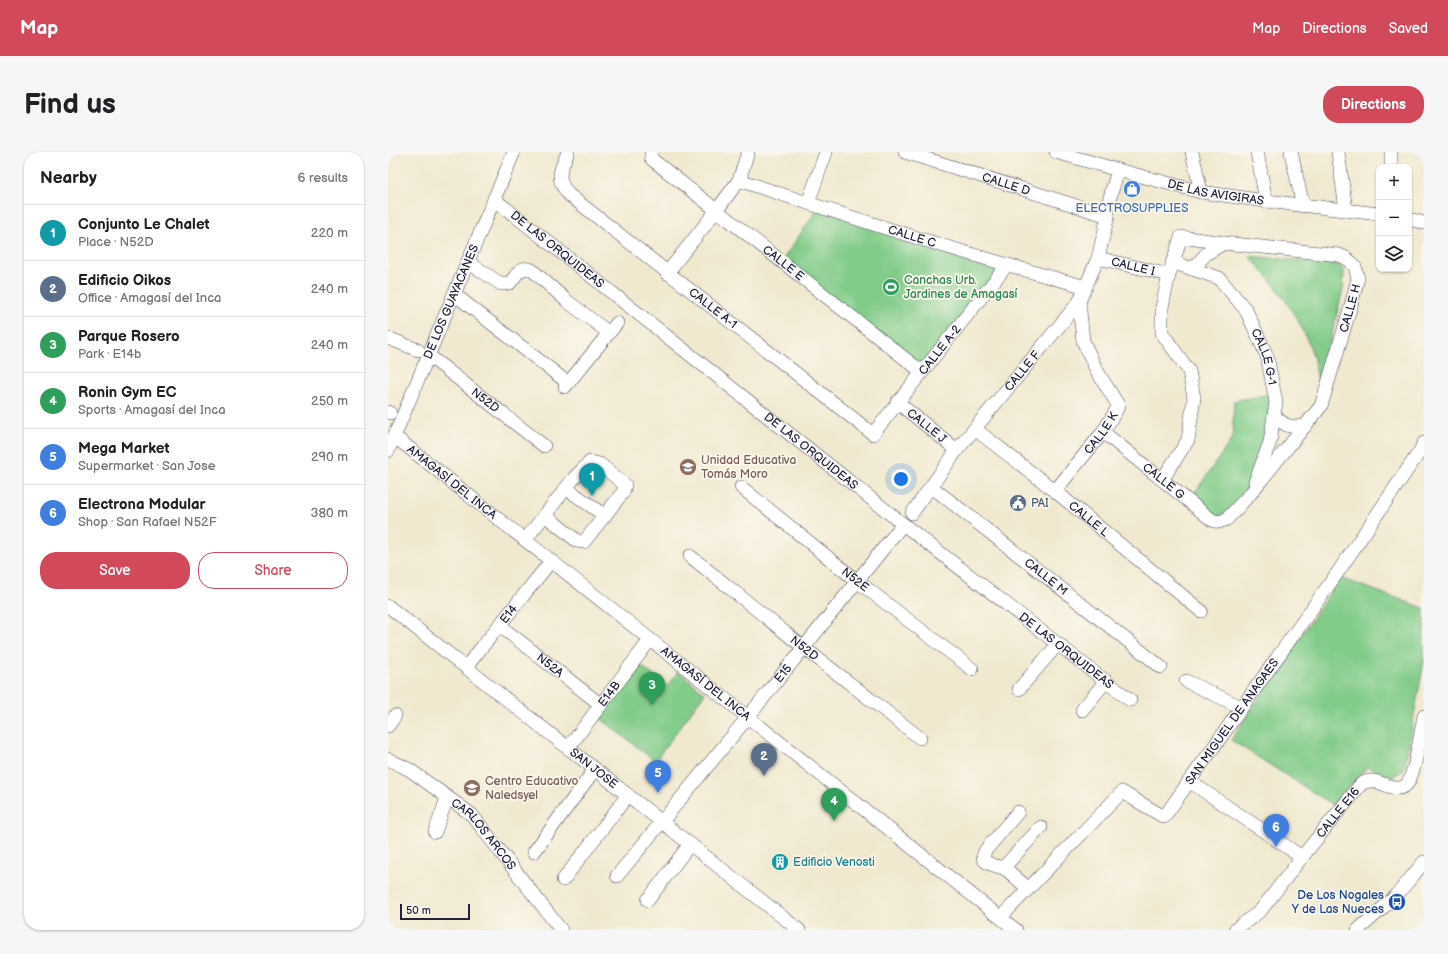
<!DOCTYPE html>
<meta charset="utf-8">
<style>
body{margin:0;font-family:"Balsamiq Sans",sans-serif;background:#f6f6f6;color:#202124}
.controls{position:absolute;right:12px;top:12px;display:grid;overflow:hidden;border-radius:8px;box-shadow:0 1px 3px #0004}
.controls button{width:36px;height:36px;display:grid;place-items:center;padding:0;border:0;border-bottom:1px solid #e0e0e0;background:#fff;color:#202124;font:20px sans-serif}
.scale{position:absolute;left:12px;bottom:10px;width:70px;box-sizing:border-box;padding-left:4px;border:2px solid #22223b;border-top:0;font-size:11px;line-height:14px;white-space:nowrap;color:#22223b;-webkit-text-stroke:3px #fbf7ec;paint-order:stroke}
.you{position:absolute;left:513px;top:327px;width:14px;height:14px;margin:-10px;border:3px solid #fff;border-radius:50%;background:#1a73e8;box-shadow:0 0 0 6px #1a73e833}
.badge{display:grid;place-items:center;width:26px;height:26px;border-radius:50%;background:#d1495b;color:#fff;font-size:13px;font-weight:700}
.pin{position:absolute;translate:-50% -33px;filter:drop-shadow(0 1px 2px #0008)}
.pin::after{content:'';position:absolute;top:21px;width:14px;height:12px;background:inherit;clip-path:polygon(0 0,100% 0,50% 100%)}
.list{margin:0;padding:0;list-style:none}
h2{display:flex;justify-content:space-between;align-items:center;height:52px;margin:0;padding:0 16px;font-size:17px}
h2 small{font-size:13px;font-weight:400;color:#757577}
.list li{display:grid;grid-template-columns:26px 1fr auto;gap:12px;align-items:center;box-sizing:border-box;height:56px;padding:0 16px;border-top:1px solid #e0e0e0}
.list b{display:block;font-size:15px;white-space:nowrap}
.list p{margin:0;font-size:13px;white-space:nowrap;color:#757577}
.list em{font-size:13px;font-style:normal;color:#757577}
.actions{display:flex;gap:8px;padding:12px 16px}
.actions a{flex:1;padding:9px 0;border:1px solid #d1495b;border-radius:16px;text-align:center;font-size:14px;color:#d1495b}
.actions .main{background:#d1495b;color:#fff}
.icon{flex:none;width:22px;height:22px;fill:none;stroke:currentColor;stroke-width:2;stroke-linecap:round;stroke-linejoin:round}
.map{position:relative;flex:none;width:1036px;height:778px;overflow:hidden;border-radius:16px}
header{display:flex;align-items:center;gap:24px;box-sizing:border-box;height:56px;padding:0 20px;background:#d1495b;color:#fff}
header strong{font-size:19px}
nav{display:flex;gap:22px;margin-inline-start:auto;font-size:14px}
.intro{display:flex;align-items:center;justify-content:space-between;box-sizing:border-box;height:96px;padding:0 24px}
h1{margin:0;font-size:28px}
.button{padding:10px 18px;border-radius:16px;background:#d1495b;color:#fff;font-size:14px;font-weight:700}
main{display:flex;gap:24px;padding:0 24px}
aside{flex:1;background:#fff;border-radius:16px;box-shadow:0 1px 3px #0004}
.map>svg:first-child{display:block}
</style>
<header>
<strong>Map</strong>
<nav><a>Map</a><a>Directions</a><a>Saved</a></nav>
</header>
<div class="intro"><h1>Find us</h1><a class="button">Directions</a></div>
<main>
<aside>
<h2>Nearby<small>6 results</small></h2>
<ul class="list">
<li><span class="badge" style="background:#0f9aa8">1</span><div><b>Conjunto Le Chalet</b><p>Place · N52D</p></div><em>220 m</em></li>
<li><span class="badge" style="background:#5c6f8a">2</span><div><b>Edificio Oikos</b><p>Office · Amagasí del Inca</p></div><em>240 m</em></li>
<li><span class="badge" style="background:#2e9e5b">3</span><div><b>Parque Rosero</b><p>Park · E14b</p></div><em>240 m</em></li>
<li><span class="badge" style="background:#2e9e5b">4</span><div><b>Ronin Gym EC</b><p>Sports · Amagasí del Inca</p></div><em>250 m</em></li>
<li><span class="badge" style="background:#3f7fe0">5</span><div><b>Mega Market</b><p>Supermarket · San Jose</p></div><em>290 m</em></li>
<li><span class="badge" style="background:#3f7fe0">6</span><div><b>Electrona Modular</b><p>Shop · San Rafael N52F</p></div><em>380 m</em></li>
</ul>
<div class="actions"><a class="main">Save</a><a>Share</a></div>
</aside>
<div class="map">
<svg width="1036" height="778" viewBox="0 0 1036 778">
<rect width="100%" height="100%" fill="#fbf7ec"/>
<filter id="ink" filterUnits="userSpaceOnUse"><feTurbulence type="fractalNoise" baseFrequency=".025" numOctaves="2"/><feDisplacementMap in="SourceGraphic" scale="8" xChannelSelector="R" yChannelSelector="G"/><feConvolveMatrix kernelMatrix="1 2 1 2 8 2 1 2 1" color-interpolation-filters="sRGB"/></filter>
<filter id="wash" filterUnits="userSpaceOnUse"><feTurbulence type="fractalNoise" baseFrequency=".012" numOctaves="4" result="noise"/><feDisplacementMap in="SourceGraphic" scale="16" xChannelSelector="R" yChannelSelector="G"/><feGaussianBlur stdDeviation="0.9" result="paint"/><feColorMatrix in="noise" values="0 0 0 0 0 0 0 0 0 0 0 0 0 0 0 0 0 1.4 0 .05"/><feComposite in="paint" operator="in"/></filter>
<g filter="url(#wash)">
<rect width="100%" height="100%" fill="#f0e9d0"/>
<g fill="#82cc8a" stroke="#527762">
<polygon points="431,55 619,113 534,220 393,110"/>
<path d="M861 104 946 112 951 113 956 119 955 137 931 234C928 221 927 207 922 195 909 160 886 131 861 104Z"/>
<polygon points="886,241 865,343 826,368 801,349 844,287 846,249"/>
<polygon points="952,426 1036,456 1036,509 1016,618 1004,625 979,615 945,653 843,588"/>
<polygon points="252,513 279,534 290,519 317,541 267,609 211,565"/>
</g>
</g>
<g filter="url(#ink)">
<g fill="none" stroke-linecap="round" stroke-linejoin="round">
<defs>
<g id="minor">
<path id="s1" d="M180 0C172 19 167 24 180 42L485 282 619 113"/>
<path id="s2" d="M263 0V6L266 9 534 220"/>
<path id="s3" d="M517 0 720 64"/>
<path id="s4" d="M668 0 730 18 813 40 878 49 991 62"/>
<polyline points="804,0 813,40"/>
<polyline points="869,0 878,49"/>
<polyline points="903,0 915,54"/>
<polyline points="950,0 958,58"/>
<polyline points="1003,0 1003,15"/>
<path id="s5" d="M351 28C466 67 581 103 698 135"/>
<path id="s6" d="M106 47 515 372 742 548"/>
<polyline points="420,51 438,0"/>
<polyline points="1021,67 1036,71"/>
<path id="s7" d="M710 106 781 123"/>
<path d="M80 110 113 132 122 131C130 122 131 113 144 118L179 149 221 181"/>
<path id="s8" d="M784 110 831 126 858 158 879 204 888 250 882 290 867 330"/>
<polyline points="805,117 818,102 836,91"/>
<polyline points="279,121 329,58 351,28 360,0"/>
<polyline points="66,142 180,231"/>
<polyline points="0,186 30,198"/>
<path id="s9" d="M40 203 156 294"/>
<polyline points="177,235 229,171"/>
<path id="s10" d="M509 250 569 298"/>
<polyline points="0,260 2,261"/>
<path d="M886 263C896 274 902 276 917 274"/>
<path id="s11" d="M587 277 667 339 813 459"/>
<path id="s12" d="M715 280 824 368 831 370 839 367 863 341 933 254 963 154 970 126 967 115 963 110 958 106 951 103 836 91 793 85 781 123 774 155V181L801 219 806 246 800 288 774 328"/>
<path id="s13" d="M6 284 628 778"/>
<path id="s14" d="M0 299 126 0"/>
<path id="s15" d="M353 335 469 429 584 517"/>
<path id="s16" d="M544 335 773 515"/>
<polyline points="178,336 217,364"/>
<path id="s17" d="M667 339 715 280 729 257 730 253 709 219 695 189 691 150"/>
<path id="s18" d="M524 361 569 298 691 150 710 106 720 64V52L730 18"/>
<polyline points="137,388 186,326 202,310 212,312 237,333 235,340 196,390 189,389 157,363"/>
<path id="s19" d="M302 404 415 495 532 586"/>
<path id="s20" d="M0 454 411 778"/>
<path id="s21" d="M111 473 213 553"/>
<path id="s22" d="M78 515 163 409"/>
<polyline points="798,529 853,555"/>
<polyline points="631,537 670,492"/>
<polyline points="694,558 718,529"/>
<polyline points="0,574 7,564"/>
<path id="s23" d="M180 596 262 488"/>
<path id="s24" d="M0 607 22 618 84 663 173 778"/>
<polyline points="801,629 914,705"/>
<path d="M630 660 597 699C589 714 613 713 619 718 626 724 633 730 640 737"/>
<polyline points="47,680 59,646"/>
<polyline points="146,700 207,617"/>
<polyline points="615,716 653,675"/>
<path id="s25" d="M229 724 360 565 515 372"/>
<polyline points="175,728 240,643"/>
<polyline points="260,748 302,692"/>
<path id="s26" d="M613 765 734 640 776 665 950 420 1032 299 1036 291"/>
<path id="s27" d="M847 778 873 758 914 705 973 632C983 626 990 630 1000 634 1006 636 1012 638 1018 633 1027 625 1033 578 1036 564"/>
<polyline points="970,778 1008,744 1036,710"/>
</g>
</defs>
<use href="#minor" stroke="#414051" stroke-width="14"/>
<use href="#minor" stroke="#fff" stroke-width="13"/>
</g>
</g>
<defs>
<symbol id="shop-disc" viewBox="-11 -11 22 22"><circle r="9.5" fill="#3f7fe0" stroke="#fbf7ec"/><path d="M-5-2.5h2.3a2.7 3.5 0 0 1 5.4 0H5L5.5 6h-11ZM-1.5-2.5h3a1.5 2.3 0 0 0-3 0Z" fill="#fff"/></symbol>
<symbol id="stadium-disc" viewBox="-11 -11 22 22"><circle r="9.5" fill="#2e9e5b" stroke="#fbf7ec"/><path d="M0-5a6.5 5 0 1 0 0 10a6.5 5 0 1 0 0-10ZM-3.5-1.8h7v3.6h-7Z" fill="#fff"/></symbol>
<symbol id="school-disc" viewBox="-11 -11 22 22"><circle r="9.5" fill="#8d6e63" stroke="#fbf7ec"/><path d="M0-5L7-2L0 1L-7-2ZM-4 1L0 2.5L4 1V4Q0 6-4 4Z" fill="#fff"/></symbol>
<symbol id="civic-disc" viewBox="-11 -11 22 22"><circle r="9.5" fill="#5c6f8a" stroke="#fbf7ec"/><path d="M-.6-6.5H3V-4.5H.6V-3L4-1V1h2V6H-6V1h2V-1L-.6-3ZM-1.2 2.5V6h2.4V2.5Z" fill="#fff"/></symbol>
<symbol id="building-disc" viewBox="-11 -11 22 22"><circle r="9.5" fill="#0f9aa8" stroke="#fbf7ec"/><path d="M-4-6H4V6H1V3H-1V6H-4ZM-2.5-4.3h1.7v1.8h-1.7ZM.8-4.3h1.7v1.8H.8ZM-2.5-1h1.7V.8h-1.7ZM.8-1h1.7V.8H.8Z" fill="#fff"/></symbol>
<symbol id="bus-disc" viewBox="-11 -11 22 22"><circle r="9.5" fill="#1a4fb4" stroke="#fbf7ec"/><path d="M-5-6H5V4H4V6H2V4H-2V6H-4V4H-5ZM-3.5-4V0h7V-4ZM-3.5 1.2v1.5H-2V1.2ZM2 1.2v1.5H3.5V1.2Z" fill="#fff"/></symbol>
</defs>
<g fill-rule="evenodd">
<use href="#shop-disc" x="734" y="27" width="20" height="20"/>
<use href="#stadium-disc" x="493" y="125" width="20" height="20"/>
<use href="#school-disc" x="290" y="305" width="20" height="20"/>
<use href="#civic-disc" x="620" y="341" width="20" height="20"/>
<use href="#school-disc" x="74" y="626" width="20" height="20"/>
<use href="#building-disc" x="382" y="700" width="20" height="20"/>
<use href="#bus-disc" x="999" y="740" width="20" height="20"/>
</g>
<g text-anchor="middle" stroke-width="3.5" stroke-linejoin="round" paint-order="stroke">
<g font-size="12" fill="#22223b" stroke="#fbf7ec">
<text dy="4" stroke="none"><textPath href="#s3" startOffset="106">CALLE D</textPath></text>
<text dy="4" stroke="none"><textPath href="#s4" startOffset="165">DE LAS AVIGIRAS</textPath></text>
<text dy="4" stroke="none"><textPath href="#s5" startOffset="182">CALLE C</textPath></text>
<text dy="4" stroke="none"><textPath href="#s6" startOffset="81">DE LAS ORQUIDEAS</textPath></text>
<text dy="4" stroke="none"><textPath href="#s2" startOffset="175">CALLE E</textPath></text>
<text dy="4" stroke="none"><textPath href="#s7" startOffset="36">CALLE I</textPath></text>
<text dy="4" stroke="none"><textPath href="#s14" startOffset="162">DE LOS GUAYACANES</textPath></text>
<text dy="4" stroke="none"><textPath href="#s1" startOffset="230">CALLE A-1</textPath></text>
<text dy="4" stroke="none"><textPath href="#s12" startOffset="405">CALLE H</textPath></text>
<text dy="4" stroke="none"><textPath href="#s1" startOffset="541">CALLE A-2</textPath></text>
<text dy="4" stroke="none"><textPath href="#s8" startOffset="142">CALLE G-1</textPath></text>
<text dy="4" stroke="none"><textPath href="#s18" startOffset="180">CALLE F</textPath></text>
<text dy="4" stroke="none"><textPath href="#s9" startOffset="73">N52D</textPath></text>
<text dy="4" stroke="none"><textPath href="#s10" startOffset="38">CALLE J</textPath></text>
<text dy="4" stroke="none"><textPath href="#s17" startOffset="74">CALLE K</textPath></text>
<text dy="4" stroke="none"><textPath href="#s6" startOffset="405">DE LAS ORQUIDEAS</textPath></text>
<text dy="4" stroke="none"><textPath href="#s12" startOffset="78">CALLE G</textPath></text>
<text dy="4" stroke="none"><textPath href="#s13" startOffset="74">AMAGASÍ DEL INCA</textPath></text>
<text dy="4" stroke="none"><textPath href="#s11" startOffset="145">CALLE L</textPath></text>
<text dy="4" stroke="none"><textPath href="#s16" startOffset="145">CALLE M</textPath></text>
<text dy="4" stroke="none"><textPath href="#s15" startOffset="147">N52E</textPath></text>
<text dy="4" stroke="none"><textPath href="#s22" startOffset="68">E14</textPath></text>
<text dy="4" stroke="none"><textPath href="#s19" startOffset="147">N52D</textPath></text>
<text dy="4" stroke="none"><textPath href="#s6" startOffset="729">DE LAS ORQUIDEAS</textPath></text>
<text dy="4" stroke="none"><textPath href="#s21" startOffset="65">N52A</textPath></text>
<text dy="4" stroke="none"><textPath href="#s25" startOffset="262">E15</textPath></text>
<text dy="4" stroke="none"><textPath href="#s13" startOffset="398">AMAGASÍ DEL INCA</textPath></text>
<text dy="4" stroke="none"><textPath href="#s23" startOffset="68">E14B</textPath></text>
<text dy="4" stroke="none"><textPath href="#s26" startOffset="340">SAN MIGUEL DE ANAGAES</textPath></text>
<text dy="4" stroke="none"><textPath href="#s20" startOffset="262">SAN JOSE</textPath></text>
<text dy="4" stroke="none"><textPath href="#s27" startOffset="157">CALLE E16</textPath></text>
<text dy="4" stroke="none"><textPath href="#s24" startOffset="123">CARLOS ARCOS</textPath></text>
</g>
<g font-size="12" fill="#366cbe" stroke="#fbf7ec">
<text x="744" y="60">ELECTROSUPPLIES</text>
</g>
<g font-size="12" fill="#27864d" stroke="#fbf7ec" text-anchor="start">
<text x="516" y="132">Canchas Urb.<tspan x="516" dy="14">Jardines de Amagasí</tspan></text>
</g>
<g font-size="12" fill="#785e54" stroke="#fbf7ec" text-anchor="start">
<text x="313" y="312">Unidad Educativa<tspan x="313" dy="14">Tomás Moro</tspan></text>
<text x="97" y="633">Centro Educativo<tspan x="97" dy="14">Naledsyel</tspan></text>
</g>
<g font-size="12" fill="#4e5e75" stroke="#fbf7ec" text-anchor="start">
<text x="643" y="355">PAI</text>
</g>
<g font-size="12" fill="#0d838f" stroke="#fbf7ec" text-anchor="start">
<text x="405" y="714">Edificio Venosti</text>
</g>
<g font-size="12" fill="#164399" stroke="#fbf7ec" text-anchor="end">
<text x="996" y="747">De Los Nogales<tspan x="996" dy="14">Y de Las Nueces</tspan></text>
</g>
</g>
</svg>
<div class="controls">
<button>+</button>
<button>−</button>
<button><svg class="icon" aria-label="layers" viewBox="0 0 24 24"><path d="M12 4l9 5-9 5-9-5zM3 14l9 5 9-5"/></svg></button>
</div>
<div class="scale">50 m</div>
<div class="you"></div>
<div class="pin badge" style="left:204px;top:344px;background:#0f9aa8">1</div>
<div class="pin badge" style="left:376px;top:624px;background:#5c6f8a">2</div>
<div class="pin badge" style="left:264px;top:553px;background:#2e9e5b">3</div>
<div class="pin badge" style="left:446px;top:669px;background:#2e9e5b">4</div>
<div class="pin badge" style="left:270px;top:641px;background:#3f7fe0">5</div>
<div class="pin badge" style="left:888px;top:695px;background:#3f7fe0">6</div>
</div>
</main>
